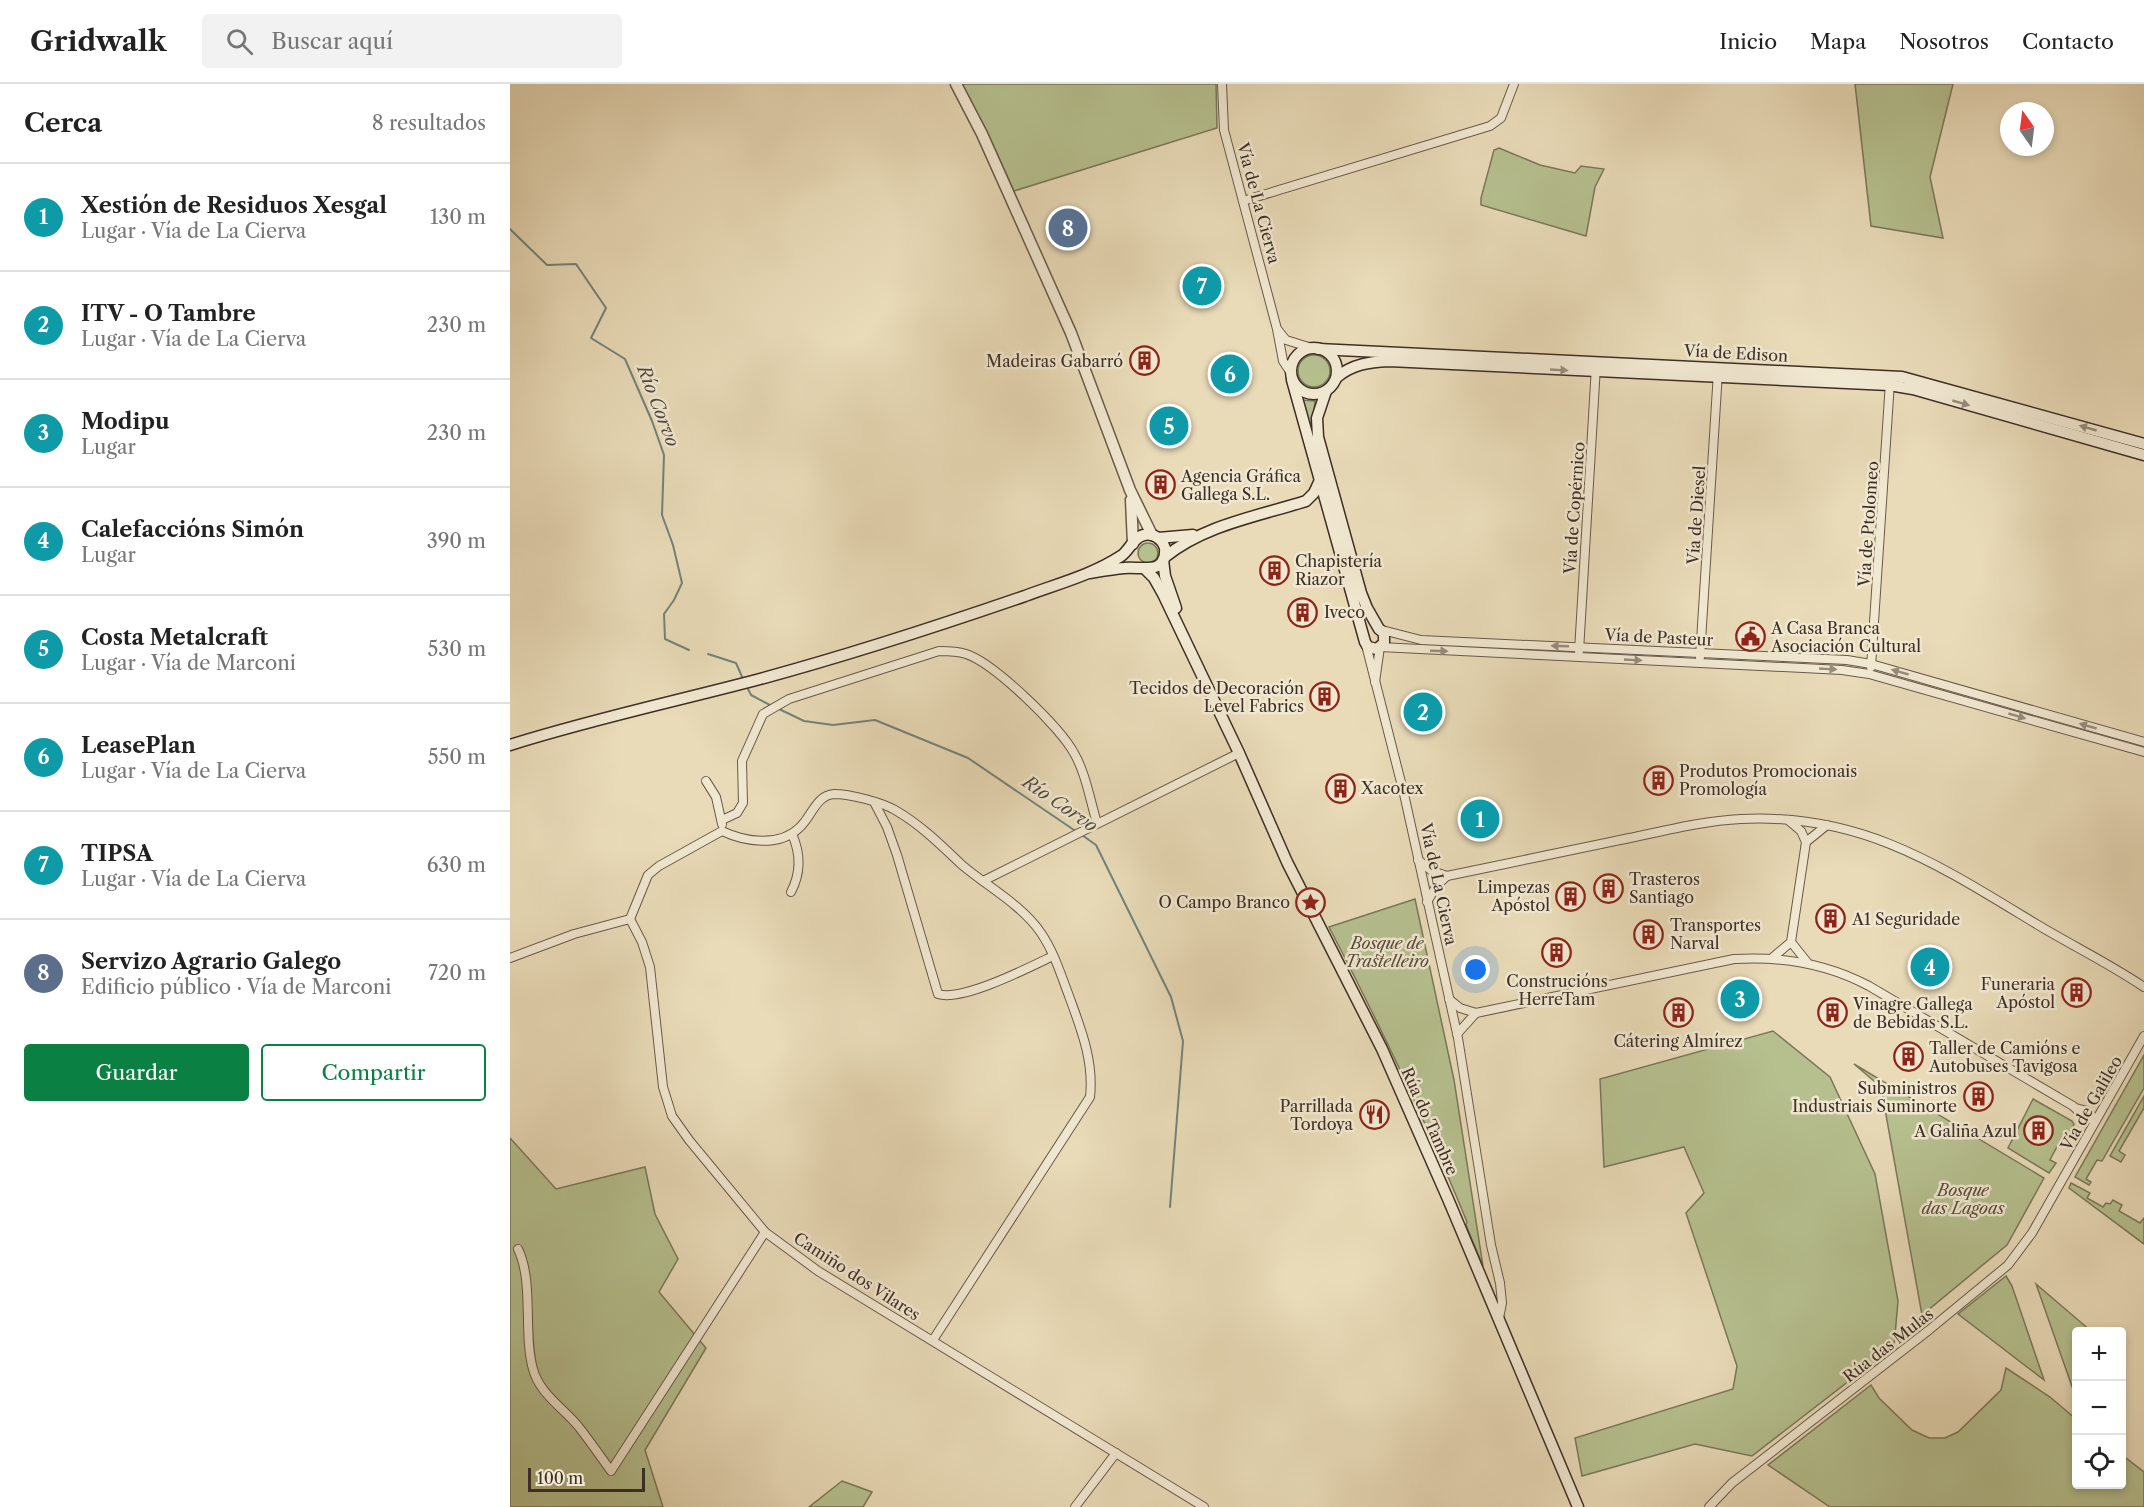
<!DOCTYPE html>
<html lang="es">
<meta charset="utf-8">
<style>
body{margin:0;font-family:"Libre Caslon Text",serif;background:#f2f2f2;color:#222}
.controls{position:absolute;right:18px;bottom:18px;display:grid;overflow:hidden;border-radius:6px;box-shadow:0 3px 9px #0003}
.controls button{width:54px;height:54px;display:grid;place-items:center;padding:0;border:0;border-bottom:2px solid #e0e0e0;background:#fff;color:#222;font:30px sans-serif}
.compass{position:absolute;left:1490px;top:18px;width:54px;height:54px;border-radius:50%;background:#fff;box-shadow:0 3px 9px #0003;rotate:346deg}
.scale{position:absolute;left:18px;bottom:15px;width:117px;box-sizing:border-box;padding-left:6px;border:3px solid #3e2f26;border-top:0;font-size:16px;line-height:21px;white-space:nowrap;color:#3e2f26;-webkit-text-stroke:4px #f1e8d1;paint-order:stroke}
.you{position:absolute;left:966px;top:886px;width:21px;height:21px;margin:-15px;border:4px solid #fff;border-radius:50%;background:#1a73e8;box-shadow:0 0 0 9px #1a73e833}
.badge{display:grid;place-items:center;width:39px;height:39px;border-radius:50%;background:#0b8043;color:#fff;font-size:20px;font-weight:700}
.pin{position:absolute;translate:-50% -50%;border:3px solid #fff;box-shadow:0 2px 6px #0006}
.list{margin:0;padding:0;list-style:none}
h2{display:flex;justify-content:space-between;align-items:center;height:78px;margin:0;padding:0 24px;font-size:26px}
h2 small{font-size:20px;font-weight:400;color:#767676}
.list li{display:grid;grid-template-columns:39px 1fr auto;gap:18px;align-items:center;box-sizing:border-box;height:108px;padding:0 24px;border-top:2px solid #e0e0e0}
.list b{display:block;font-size:22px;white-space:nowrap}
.list p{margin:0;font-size:20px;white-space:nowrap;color:#767676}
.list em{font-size:20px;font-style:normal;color:#767676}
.actions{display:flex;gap:12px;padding:18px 24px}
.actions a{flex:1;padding:14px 0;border:2px solid #0b8043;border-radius:6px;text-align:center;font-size:21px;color:#0b8043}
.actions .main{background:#0b8043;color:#fff}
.icon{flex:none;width:33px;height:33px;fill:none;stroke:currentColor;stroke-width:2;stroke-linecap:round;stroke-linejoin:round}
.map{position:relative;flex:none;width:1634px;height:1423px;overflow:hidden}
header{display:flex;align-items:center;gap:36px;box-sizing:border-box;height:84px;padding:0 30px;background:#fff;border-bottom:2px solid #e0e0e0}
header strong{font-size:28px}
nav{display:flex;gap:33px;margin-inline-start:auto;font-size:21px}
.search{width:420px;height:54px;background:#f2f2f2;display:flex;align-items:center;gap:15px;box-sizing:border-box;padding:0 21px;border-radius:6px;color:#767676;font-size:22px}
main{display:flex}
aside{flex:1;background:#fff}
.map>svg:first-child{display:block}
</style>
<header>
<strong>Gridwalk</strong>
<div class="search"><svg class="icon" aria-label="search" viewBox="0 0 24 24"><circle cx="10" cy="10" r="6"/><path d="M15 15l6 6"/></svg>Buscar aquí</div>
<nav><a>Inicio</a><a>Mapa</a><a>Nosotros</a><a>Contacto</a></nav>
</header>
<main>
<aside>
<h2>Cerca<small>8 resultados</small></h2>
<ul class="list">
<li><span class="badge" style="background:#0f9aa8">1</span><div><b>Xestión de Residuos Xesgal</b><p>Lugar · Vía de La Cierva</p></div><em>130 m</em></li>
<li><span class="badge" style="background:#0f9aa8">2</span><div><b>ITV - O Tambre</b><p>Lugar · Vía de La Cierva</p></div><em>230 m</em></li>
<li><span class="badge" style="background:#0f9aa8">3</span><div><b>Modipu</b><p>Lugar</p></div><em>230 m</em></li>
<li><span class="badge" style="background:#0f9aa8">4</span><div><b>Calefaccións Simón</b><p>Lugar</p></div><em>390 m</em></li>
<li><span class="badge" style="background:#0f9aa8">5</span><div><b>Costa Metalcraft</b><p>Lugar · Vía de Marconi</p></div><em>530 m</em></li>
<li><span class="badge" style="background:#0f9aa8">6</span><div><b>LeasePlan</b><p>Lugar · Vía de La Cierva</p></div><em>550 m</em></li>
<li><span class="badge" style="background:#0f9aa8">7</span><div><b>TIPSA</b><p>Lugar · Vía de La Cierva</p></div><em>630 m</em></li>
<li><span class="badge" style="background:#5c6f8a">8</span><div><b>Servizo Agrario Galego</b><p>Edificio público · Vía de Marconi</p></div><em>720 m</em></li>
</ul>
<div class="actions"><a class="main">Guardar</a><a>Compartir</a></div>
</aside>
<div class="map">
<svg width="1634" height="1423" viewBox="0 0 1634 1423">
<rect width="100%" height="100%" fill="#e9dbb8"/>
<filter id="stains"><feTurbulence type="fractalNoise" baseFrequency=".00333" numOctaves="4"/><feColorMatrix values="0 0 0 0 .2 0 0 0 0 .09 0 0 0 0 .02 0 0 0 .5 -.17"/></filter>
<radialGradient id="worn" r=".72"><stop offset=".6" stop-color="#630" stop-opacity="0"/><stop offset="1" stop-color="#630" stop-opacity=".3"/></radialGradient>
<g fill="#b6c08f" stroke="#7a785a" stroke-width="1.5">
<polygon points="451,0 706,0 707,44 504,107 475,44"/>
<polygon points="1345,0 1443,0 1420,93 1433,154 1361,142"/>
<polygon points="989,64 1030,81 1065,89 1071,82 1094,85 1085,103 1076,152 971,121 971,114 984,66"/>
<circle cx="804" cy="287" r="16"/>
<polygon points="791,316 805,317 802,344 800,345"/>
<circle cx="638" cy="469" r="10"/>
<path d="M905 815 944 996 973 1182 956 1141 957 1138C916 1037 869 939 819 843Z"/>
<polygon points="1263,947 1320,993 1365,1090 1388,1217 1384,1262 1242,1372 1185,1360 1072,1392 1065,1354 1223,1305 1227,1282 1176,1129 1194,1109 1174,1063 1094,1083 1090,995"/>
<polygon points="1634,971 1634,1004 1592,1077 1587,1076 1576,1095 1581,1098 1579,1101 1565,1093"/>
<polygon points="1344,980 1534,1094 1497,1161 1412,1231 1371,1003"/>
<polygon points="1634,1012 1634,1024 1609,1067 1615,1071 1611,1078 1600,1072"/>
<polygon points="1523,1015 1562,1037 1564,1040 1558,1056 1552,1053 1540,1076 1546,1079 1539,1089 1498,1064"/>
<polygon points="0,1054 46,1105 135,1083 145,1130 168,1175 149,1208 196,1264 135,1366 153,1423 0,1423"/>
<polygon points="1561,1099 1580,1109 1577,1114 1593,1123 1596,1119 1600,1120 1603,1116 1612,1121 1609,1127 1630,1139 1634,1134 1634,1160 1559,1104"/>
<polygon points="1496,1192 1502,1202 1534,1296 1448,1230"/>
<polygon points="1526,1200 1581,1247 1566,1248 1565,1311"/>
<polygon points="1496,1284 1540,1313 1566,1335 1566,1400 1612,1400 1612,1371 1634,1388 1634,1423 1320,1423 1258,1381 1361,1301 1369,1314 1402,1346 1419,1354 1435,1354 1448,1348 1491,1306"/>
<polygon points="332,1397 362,1408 353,1423 299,1423"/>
</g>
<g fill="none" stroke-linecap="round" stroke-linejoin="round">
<g stroke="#73837b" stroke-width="2">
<polyline points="0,145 37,181 66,180 96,224 81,254 115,275 142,337 154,371 152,431 163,461 172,499 164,516 154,530 155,555 179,566"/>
<polyline points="198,570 226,579 233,595"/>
<polyline points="237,603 241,611 262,622"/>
<polyline points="267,624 294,637 323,641 365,636 458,674 567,748"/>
<polyline points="572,751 586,761 661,913 673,957 660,1123"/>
</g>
<defs>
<g id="minor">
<polyline points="712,0 714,46 767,245 773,277 781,289"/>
<polyline points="733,117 980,42 991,34 1004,0"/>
<polyline points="768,246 776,256 802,264"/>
<polyline points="872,546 911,556 1337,576 1361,580 1634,658"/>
<polyline points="856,561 894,710 948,954 981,1161 990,1199 992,1219 989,1234"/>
<polyline points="1069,567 1086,282"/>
<polyline points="1190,573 1208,288"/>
<polyline points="1361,583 1380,298"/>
<polyline points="865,598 870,563 1332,586 1359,590 1634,668"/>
<polyline points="196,697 206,713 212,740"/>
<path d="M364 718 377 743 387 771 428 910C452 918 520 883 543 872"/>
<path d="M212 736 227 729 233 719 232 677 253 630 279 615 429 567C438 567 447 567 456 570 484 579 550 643 564 669 576 690 580 716 587 739"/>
<path d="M212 747C235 758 269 763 289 744 301 734 306 711 324 710 340 710 371 718 385 726 411 741 431 761 452 781 478 803 512 821 531 849 544 868 551 891 559 912 571 945 584 977 580 1013L423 1256"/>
<polyline points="1296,758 1317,741"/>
<path d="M908 776 922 787 937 792C995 780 1052 768 1110 756 1150 748 1190 737 1231 735 1352 729 1429 781 1528 841 1563 862 1600 880 1634 903"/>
<polyline points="473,797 729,669"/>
<path d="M281 808C291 789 291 770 282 750"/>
<polyline points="917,818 927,801 937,792"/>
<polyline points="120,835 132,858 140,883 153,1003 162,1032 179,1056 255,1148 308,1187 694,1423"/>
<polyline points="120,835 138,791 149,782 212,747"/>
<polyline points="1281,858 1297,878"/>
<polyline points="0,874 64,850 120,835"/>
<polyline points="1262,874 1281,858 1296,758 1291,747 1278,736"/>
<path d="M939 915 950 924 966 929 1224 875C1272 872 1316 879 1359 902L1563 1022 1576 1034 1586 1036 1577 1027 1566 1024"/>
<polyline points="947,950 966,929"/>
<path d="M8 1165C24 1198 13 1250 23 1285 29 1309 53 1324 68 1342 80 1357 90 1372 101 1387L255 1148"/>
<polyline points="565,1423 606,1369"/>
<polyline points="1199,1423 1222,1399 1419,1246 1498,1181 1522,1149 1634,952"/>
</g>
<g id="tertiary">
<polyline points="446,0 472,50 561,249 620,406 642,451"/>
<polyline points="621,416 623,460"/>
</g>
<g id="secondary">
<circle cx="804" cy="287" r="23"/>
<polyline points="808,265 1392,293 1634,360"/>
<path d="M827 293C843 280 859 278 879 277L1379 301 1403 305 1634 371"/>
<polyline points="782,296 855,558 858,563 867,565 874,559 874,549 869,545 857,524 851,509 808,353 807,334 816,307"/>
<polyline points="648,454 683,451"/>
<path d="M655 473C694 441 749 432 796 417L804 409 810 396"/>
<polyline points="653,476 655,492 666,524"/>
<polyline points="635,485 644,494 653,510 729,669 777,778 872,965 938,1115 1068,1423"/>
<path d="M0 661C82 635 167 617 250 595 339 571 428 542 515 512 547 500 582 491 611 472 620 466 623 453 634 451 644 449 652 455 655 464 657 492 631 482 614 484 603 485 592 487 580 489"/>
</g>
</defs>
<use href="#minor" stroke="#695a4a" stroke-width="10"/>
<use href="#tertiary" stroke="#695a4a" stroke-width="13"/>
<use href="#secondary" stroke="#3e2f26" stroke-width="13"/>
<use href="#minor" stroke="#f1e8d1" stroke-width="8"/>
<use href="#tertiary" stroke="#f1e8d1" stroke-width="10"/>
<use href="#secondary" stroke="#f1e8d1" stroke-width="10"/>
</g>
<defs><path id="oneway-solid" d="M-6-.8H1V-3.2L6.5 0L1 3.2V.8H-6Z" transform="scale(1.5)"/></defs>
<g fill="#988c7c">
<use href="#oneway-solid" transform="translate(1049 286) rotate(3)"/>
<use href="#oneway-solid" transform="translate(1451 319) rotate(16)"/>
<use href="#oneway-solid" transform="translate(1578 344) rotate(-164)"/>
<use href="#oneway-solid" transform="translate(1050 562) rotate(-178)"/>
<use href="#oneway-solid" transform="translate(929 567) rotate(2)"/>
<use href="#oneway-solid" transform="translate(1123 576) rotate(3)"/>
<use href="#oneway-solid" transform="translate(1318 585) rotate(3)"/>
<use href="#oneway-solid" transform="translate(1390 588) rotate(-164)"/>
<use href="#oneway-solid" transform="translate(1507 632) rotate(16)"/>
<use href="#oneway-solid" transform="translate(1578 642) rotate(-164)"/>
</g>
<defs>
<symbol id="building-ring" viewBox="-11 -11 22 22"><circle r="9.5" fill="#f1e8d1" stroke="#8f2418" stroke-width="1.5"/><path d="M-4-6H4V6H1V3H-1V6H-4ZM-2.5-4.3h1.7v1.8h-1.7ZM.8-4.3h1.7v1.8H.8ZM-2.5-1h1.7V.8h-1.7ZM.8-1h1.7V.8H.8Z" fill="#8f2418"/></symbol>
<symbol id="civic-ring" viewBox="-11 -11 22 22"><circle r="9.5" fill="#f1e8d1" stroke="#8f2418" stroke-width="1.5"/><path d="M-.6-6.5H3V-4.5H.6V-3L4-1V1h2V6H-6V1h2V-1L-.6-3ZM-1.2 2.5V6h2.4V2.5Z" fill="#8f2418"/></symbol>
<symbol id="sight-ring" viewBox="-11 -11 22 22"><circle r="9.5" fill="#f1e8d1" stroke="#8f2418" stroke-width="1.5"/><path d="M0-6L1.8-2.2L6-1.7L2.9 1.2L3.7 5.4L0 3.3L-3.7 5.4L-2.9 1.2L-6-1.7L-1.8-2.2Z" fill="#8f2418"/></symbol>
<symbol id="restaurant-ring" viewBox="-11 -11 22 22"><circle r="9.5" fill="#f1e8d1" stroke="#8f2418" stroke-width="1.5"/><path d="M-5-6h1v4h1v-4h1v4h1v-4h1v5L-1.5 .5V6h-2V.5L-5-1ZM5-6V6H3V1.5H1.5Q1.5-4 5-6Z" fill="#8f2418"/></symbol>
</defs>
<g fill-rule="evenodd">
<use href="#building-ring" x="618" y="260" width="33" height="33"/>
<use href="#building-ring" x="634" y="384" width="33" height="33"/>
<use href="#building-ring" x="748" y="470" width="33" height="33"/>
<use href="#building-ring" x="776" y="512" width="33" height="33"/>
<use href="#civic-ring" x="1224" y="536" width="33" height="33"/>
<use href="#building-ring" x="798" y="596" width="33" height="33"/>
<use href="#building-ring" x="1132" y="680" width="33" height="33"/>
<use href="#building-ring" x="814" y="688" width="33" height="33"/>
<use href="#building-ring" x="1082" y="788" width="33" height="33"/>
<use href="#building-ring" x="1044" y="796" width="33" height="33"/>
<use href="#sight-ring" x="784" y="802" width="33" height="33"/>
<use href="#building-ring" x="1304" y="818" width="33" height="33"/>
<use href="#building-ring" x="1122" y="834" width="33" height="33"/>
<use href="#building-ring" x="1030" y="852" width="33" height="33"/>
<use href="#building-ring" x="1550" y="892" width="33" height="33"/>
<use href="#building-ring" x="1152" y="912" width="33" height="33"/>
<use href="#building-ring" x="1306" y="912" width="33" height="33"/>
<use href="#building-ring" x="1382" y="956" width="33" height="33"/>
<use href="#building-ring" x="1452" y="996" width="33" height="33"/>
<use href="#restaurant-ring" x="848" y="1014" width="33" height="33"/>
<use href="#building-ring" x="1512" y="1030" width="33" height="33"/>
</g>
<g text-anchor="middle" stroke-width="5" stroke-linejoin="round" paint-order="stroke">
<g font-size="16" fill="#3e2f26" stroke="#f1e8d1">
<text transform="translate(749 119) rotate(75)" y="6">Vía de La Cierva</text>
<text transform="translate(1226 269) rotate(3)" y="6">Vía de Edison</text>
<text transform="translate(1064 424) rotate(-86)" y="6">Vía de Copérnico</text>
<text transform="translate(1186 431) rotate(-86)" y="6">Vía de Diesel</text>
<text transform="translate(1358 440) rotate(-86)" y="6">Vía de Ptolomeo</text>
<text transform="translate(1149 553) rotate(3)" y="6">Vía de Pasteur</text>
<text transform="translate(929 800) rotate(78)" y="6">Vía de La Cierva</text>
<text transform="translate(1581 1019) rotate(-60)" y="6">Vía de Galileo</text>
<text transform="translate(920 1037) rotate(66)" y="6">Rúa do Tambre</text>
<text transform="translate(347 1192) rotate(33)" y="6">Camiño dos Vilares</text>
<text transform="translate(1378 1261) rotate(-38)" y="6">Rúa das Mulas</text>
</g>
<g font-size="16" fill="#3e2f26" stroke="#f1e8d1" text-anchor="start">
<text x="613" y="283" text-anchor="end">Madeiras Gabarró</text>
<text x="671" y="398">Agencia Gráfica<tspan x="671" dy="18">Gallega S.L.</tspan></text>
<text x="785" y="483">Chapistería<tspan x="785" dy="18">Riazor</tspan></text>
<text x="814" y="534">Iveco</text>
<text x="1261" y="550">A Casa Branca<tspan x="1261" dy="18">Asociación Cultural</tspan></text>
<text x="794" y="610" text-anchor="end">Tecidos de Decoración<tspan x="794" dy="18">Level Fabrics</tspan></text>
<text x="1169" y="693">Produtos Promocionais<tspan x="1169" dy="18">Promología</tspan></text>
<text x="851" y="710">Xacotex</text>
<text x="1119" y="801">Trasteros<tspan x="1119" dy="18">Santiago</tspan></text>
<text x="1040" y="809" text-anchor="end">Limpezas<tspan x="1040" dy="18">Apóstol</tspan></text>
<text x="780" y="824" text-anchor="end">O Campo Branco</text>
<text x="1342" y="841">A1 Seguridade</text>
<text x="1160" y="847">Transportes<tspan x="1160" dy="18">Narval</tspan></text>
<text x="1047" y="903" text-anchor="middle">Construcións<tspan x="1047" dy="18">HerreTam</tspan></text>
<text x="1545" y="906" text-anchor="end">Funeraria<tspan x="1545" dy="18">Apóstol</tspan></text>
<text x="1343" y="926">Vinagre Gallega<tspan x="1343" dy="18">de Bebidas S.L.</tspan></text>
<text x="1168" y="963" text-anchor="middle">Cátering Almírez</text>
<text x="1419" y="970">Taller de Camións e<tspan x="1419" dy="18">Autobuses Tavigosa</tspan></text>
<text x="1447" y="1010" text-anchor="end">Subministros<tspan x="1447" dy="18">Industriais Suminorte</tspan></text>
<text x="843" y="1028" text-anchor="end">Parrillada<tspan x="843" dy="18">Tordoya</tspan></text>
<text x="1507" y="1053" text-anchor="end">A Galiña Azul</text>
</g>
<g font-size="16" font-style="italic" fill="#564c3b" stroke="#f1e8d1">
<text x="877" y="865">Bosque de<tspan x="877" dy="18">Trastelleiro</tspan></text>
<text x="1453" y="1112">Bosque<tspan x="1453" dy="18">das Lagoas</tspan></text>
</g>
<g font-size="18" font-style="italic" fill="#504b42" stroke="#f1e8d1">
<text transform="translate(148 322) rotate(69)" y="6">Río Corvo</text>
<text transform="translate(550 720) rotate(34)" y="6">Río Corvo</text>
</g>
</g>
<rect width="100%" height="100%" filter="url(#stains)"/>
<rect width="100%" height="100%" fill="url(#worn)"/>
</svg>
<div class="controls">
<button>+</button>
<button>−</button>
<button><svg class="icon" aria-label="locate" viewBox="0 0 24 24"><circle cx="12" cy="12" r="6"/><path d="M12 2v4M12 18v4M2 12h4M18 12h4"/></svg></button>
</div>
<svg class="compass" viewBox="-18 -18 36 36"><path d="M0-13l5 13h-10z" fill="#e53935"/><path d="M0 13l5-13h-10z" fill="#767676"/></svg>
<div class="scale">100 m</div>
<div class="you"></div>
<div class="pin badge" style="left:970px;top:735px;background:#0f9aa8">1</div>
<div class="pin badge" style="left:913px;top:628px;background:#0f9aa8">2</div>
<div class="pin badge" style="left:1230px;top:915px;background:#0f9aa8">3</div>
<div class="pin badge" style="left:1420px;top:883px;background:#0f9aa8">4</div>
<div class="pin badge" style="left:659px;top:342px;background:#0f9aa8">5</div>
<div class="pin badge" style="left:720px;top:290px;background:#0f9aa8">6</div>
<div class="pin badge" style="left:692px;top:202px;background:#0f9aa8">7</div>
<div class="pin badge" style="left:558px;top:144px;background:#5c6f8a">8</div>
</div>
</main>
